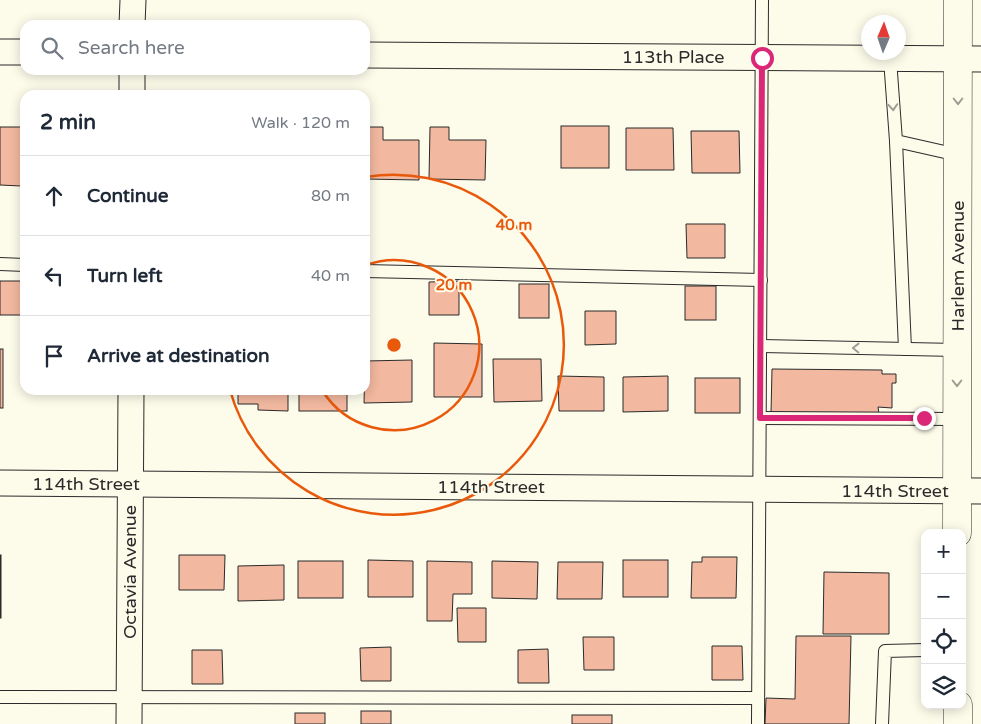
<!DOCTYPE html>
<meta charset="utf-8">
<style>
body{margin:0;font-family:"Varela Round",sans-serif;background:#f2f2f3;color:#1f2937}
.controls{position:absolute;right:15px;bottom:15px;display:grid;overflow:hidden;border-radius:10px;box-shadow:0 2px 12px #0003}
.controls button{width:45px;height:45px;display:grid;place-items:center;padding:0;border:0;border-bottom:1px solid #e0e1e3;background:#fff;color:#1f2937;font:25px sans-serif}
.compass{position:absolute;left:861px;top:15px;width:45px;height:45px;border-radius:50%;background:#fff;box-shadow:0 2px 12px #0003;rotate:2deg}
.stop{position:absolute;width:15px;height:15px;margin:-11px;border:4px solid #db2777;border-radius:50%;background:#fff}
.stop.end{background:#db2777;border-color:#fff;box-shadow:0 1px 5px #0008}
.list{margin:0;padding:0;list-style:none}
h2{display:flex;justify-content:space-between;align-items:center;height:65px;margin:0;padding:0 20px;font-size:21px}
h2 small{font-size:16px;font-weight:400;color:#747a83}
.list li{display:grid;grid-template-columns:32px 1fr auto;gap:15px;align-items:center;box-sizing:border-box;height:80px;padding:0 20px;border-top:1px solid #e0e1e3}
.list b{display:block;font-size:19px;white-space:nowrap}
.list em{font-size:16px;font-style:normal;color:#747a83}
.icon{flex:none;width:28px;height:28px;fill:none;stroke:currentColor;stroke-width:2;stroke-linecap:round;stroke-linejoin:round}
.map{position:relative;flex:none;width:981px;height:724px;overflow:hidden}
.search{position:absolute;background:#fff;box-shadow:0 2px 12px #0003;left:20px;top:20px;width:350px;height:55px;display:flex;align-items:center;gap:12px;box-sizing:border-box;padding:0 18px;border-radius:15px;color:#747a83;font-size:19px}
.panel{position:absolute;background:#fff;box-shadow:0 2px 12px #0003;left:20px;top:90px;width:350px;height:305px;border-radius:15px}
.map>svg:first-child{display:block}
</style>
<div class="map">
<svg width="981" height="724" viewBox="0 0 981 724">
<rect width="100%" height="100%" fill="#fdfbea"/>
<g fill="#f2b8a0" stroke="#2b2b2b">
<rect x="561" y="126" width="48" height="42"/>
<polygon points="0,127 22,127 21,186 0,185"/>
<polygon points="365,127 383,127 383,140 419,140 419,180 365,179"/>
<polygon points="430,127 449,127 449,140 486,140 485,180 429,179"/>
<polygon points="626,128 673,128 674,170 626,170"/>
<polygon points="691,131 739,131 740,173 692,173"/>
<polygon points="686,224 725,224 725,258 687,258"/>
<rect x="0" y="281" width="25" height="34"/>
<polygon points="459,281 459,315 429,315 429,282"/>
<rect x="519" y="284" width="30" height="34"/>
<rect x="685" y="286" width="31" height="34"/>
<polygon points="585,311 616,311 616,344 585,345"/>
<polygon points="434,343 482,344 482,397 434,397"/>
<rect x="0" y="349" width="3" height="59"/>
<polygon points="493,359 541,359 542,401 494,402"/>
<polygon points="412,360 412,402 364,403 365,361"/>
<polygon points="772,369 882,370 882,374 896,374 896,383 892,383 892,408 878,407 879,414 771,413"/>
<polygon points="558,376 604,377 604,411 559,411"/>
<polygon points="668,376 668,411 623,412 623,377"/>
<rect x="695" y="378" width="45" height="35"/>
<polygon points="238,390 288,390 288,411 258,410 258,404 238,404"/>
<rect x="299" y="390" width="48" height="21"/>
<rect x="0" y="555" width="1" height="63"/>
<polygon points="179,555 225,555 224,590 179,590"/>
<polygon points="702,557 737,557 736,598 691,598 692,562 702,562"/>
<polygon points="368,560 413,561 413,597 368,597"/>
<rect x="623" y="560" width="45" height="37"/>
<rect x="298" y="561" width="45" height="37"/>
<polygon points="427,561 472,562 472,594 453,594 452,621 427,621"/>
<polygon points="492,561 538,562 537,599 492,598"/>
<polygon points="558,562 603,562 602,599 557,599"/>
<polygon points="284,565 284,600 238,601 238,566"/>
<polygon points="824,572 889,573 889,634 823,634"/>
<polygon points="457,608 486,608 486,642 458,642"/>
<polygon points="796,636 851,636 849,724 765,724 766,698 795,699"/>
<polygon points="583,637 614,637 614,670 584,670"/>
<polygon points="712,646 742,646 743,680 712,680"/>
<polygon points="391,647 391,681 361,681 360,648"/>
<polygon points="548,649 549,683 518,683 518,650"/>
<polygon points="192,650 222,650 223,684 192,684"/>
<rect x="361" y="711" width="30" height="13"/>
<rect x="295" y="713" width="30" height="11"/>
<rect x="572" y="715" width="40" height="9"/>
</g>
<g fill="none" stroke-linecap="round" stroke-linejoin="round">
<defs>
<g id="lane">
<polyline points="890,59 896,141 958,155"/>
<polyline points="896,141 905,349"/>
<polyline points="0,264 25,265"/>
<polyline points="365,271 761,280"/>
<polyline points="760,346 957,350"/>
<polyline points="760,418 957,419"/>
<polyline points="0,697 758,698"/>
<polyline points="758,724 762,0"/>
<polyline points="882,724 885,651 925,650"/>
</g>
<g id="street">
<polyline points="132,25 133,0"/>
<polyline points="0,52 25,52"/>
<polyline points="365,55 981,59"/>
<polyline points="132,95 132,70"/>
<polyline points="0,483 981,491"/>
<polyline points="129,724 131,390"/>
</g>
<g id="primary">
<polyline points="957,533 958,0"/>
<polyline points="958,705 958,724"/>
</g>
</defs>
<use href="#lane" stroke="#2b2b2b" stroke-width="14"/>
<use href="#street" stroke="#2b2b2b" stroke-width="27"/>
<use href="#primary" stroke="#2b2b2b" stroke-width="29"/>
<use href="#lane" stroke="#fdfbea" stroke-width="12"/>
<use href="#street" stroke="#fdfbea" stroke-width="25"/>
<use href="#primary" stroke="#fdfbea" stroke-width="28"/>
</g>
<defs><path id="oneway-chevron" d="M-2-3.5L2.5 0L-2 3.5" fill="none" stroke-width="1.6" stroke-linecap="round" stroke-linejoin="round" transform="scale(1.25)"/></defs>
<g stroke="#9e9d94">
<use href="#oneway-chevron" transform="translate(958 101) rotate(90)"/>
<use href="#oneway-chevron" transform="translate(893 107) rotate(86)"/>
<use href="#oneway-chevron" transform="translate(856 348) rotate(-179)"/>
<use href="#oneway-chevron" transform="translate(957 383) rotate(90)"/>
</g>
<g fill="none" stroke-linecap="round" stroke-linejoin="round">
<polyline stroke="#db2777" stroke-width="6" points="762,58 760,418 924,418"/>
</g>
<g fill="none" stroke="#e8590c" stroke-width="2.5">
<path d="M366 265A85 85 0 1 1 322 390"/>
<path d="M366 177A170 170 0 1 1 230 390"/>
</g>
<g text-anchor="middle" stroke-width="4" stroke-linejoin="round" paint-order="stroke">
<g font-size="18" fill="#2b2b2b" stroke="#fdfbea">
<text x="673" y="63">113th Place</text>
<text transform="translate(958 266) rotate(-90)" y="6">Harlem Avenue</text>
<text x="86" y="490">114th Street</text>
<text x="491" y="493">114th Street</text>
<text x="895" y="497">114th Street</text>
<text transform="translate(130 572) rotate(-90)" y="6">Octavia Avenue</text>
</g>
</g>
<circle cx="394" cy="345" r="8" fill="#e8590c" stroke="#fdfbea" stroke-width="2.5"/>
<g font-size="15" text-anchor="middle" font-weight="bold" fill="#e8590c" stroke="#fdfbea" stroke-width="4" stroke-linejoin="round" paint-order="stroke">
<text x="514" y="230">40 m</text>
<text x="454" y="290">20 m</text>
</g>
</svg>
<div class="controls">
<button>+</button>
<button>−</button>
<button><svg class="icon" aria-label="locate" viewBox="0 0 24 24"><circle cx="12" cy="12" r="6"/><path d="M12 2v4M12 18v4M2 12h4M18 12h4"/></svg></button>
<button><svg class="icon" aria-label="layers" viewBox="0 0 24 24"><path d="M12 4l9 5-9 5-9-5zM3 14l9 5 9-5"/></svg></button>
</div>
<svg class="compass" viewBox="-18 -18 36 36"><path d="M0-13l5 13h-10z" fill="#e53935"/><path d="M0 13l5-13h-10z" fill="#747a83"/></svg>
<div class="stop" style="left:762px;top:58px"></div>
<div class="stop end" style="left:924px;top:418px"></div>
<div class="search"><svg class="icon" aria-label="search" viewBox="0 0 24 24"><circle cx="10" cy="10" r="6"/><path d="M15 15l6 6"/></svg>Search here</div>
<section class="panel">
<h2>2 min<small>Walk · 120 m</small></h2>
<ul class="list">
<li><svg class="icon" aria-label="ahead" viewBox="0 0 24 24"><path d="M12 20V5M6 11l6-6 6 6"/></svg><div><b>Continue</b></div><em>80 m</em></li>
<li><svg class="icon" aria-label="left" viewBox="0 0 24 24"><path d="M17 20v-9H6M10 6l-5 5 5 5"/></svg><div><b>Turn left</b></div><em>40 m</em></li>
<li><svg class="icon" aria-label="arrive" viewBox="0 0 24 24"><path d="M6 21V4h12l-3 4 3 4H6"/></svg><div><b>Arrive at destination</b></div></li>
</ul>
</section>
</div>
